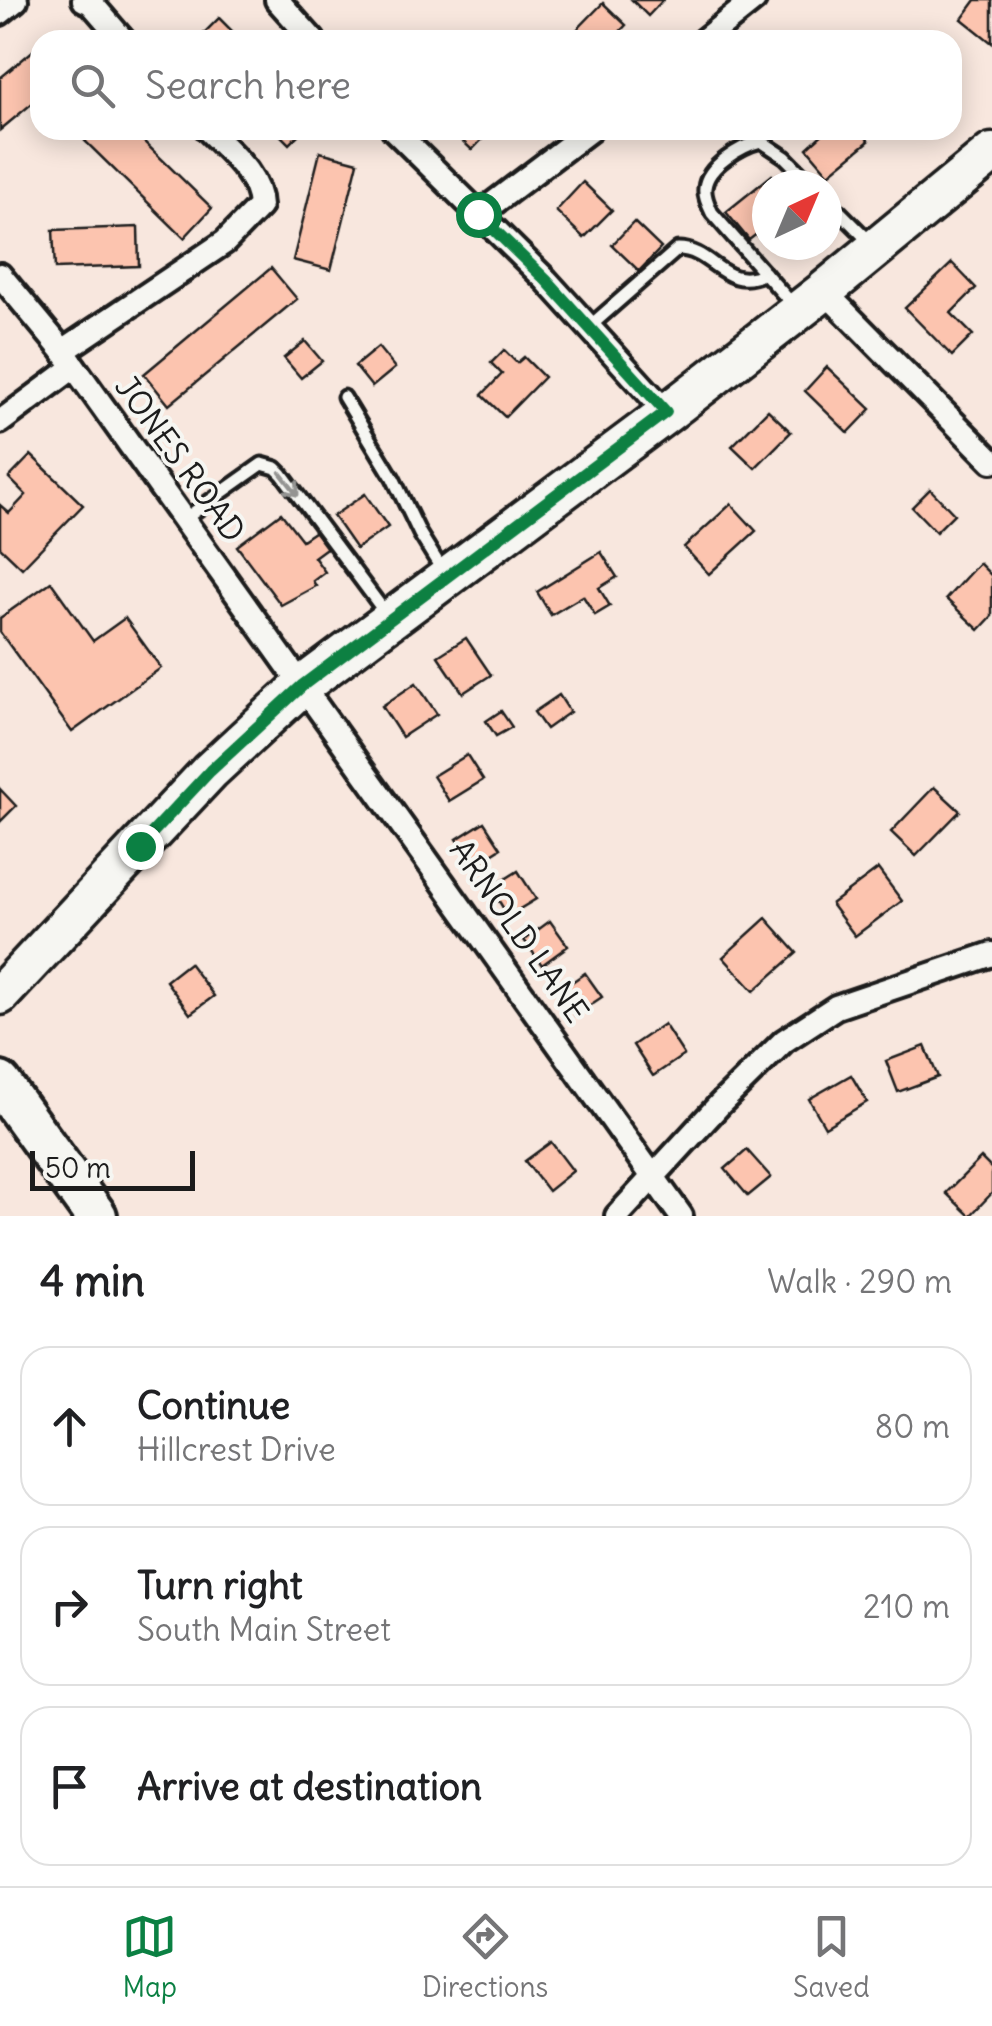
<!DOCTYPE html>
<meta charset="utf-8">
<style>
body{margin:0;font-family:Delius,sans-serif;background:#f6f6f6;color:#202124}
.compass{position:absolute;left:752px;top:170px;width:90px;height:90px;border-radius:50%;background:#fff;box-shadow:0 5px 25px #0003;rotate:44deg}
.scale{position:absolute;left:30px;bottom:25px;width:165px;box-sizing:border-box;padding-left:10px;border:5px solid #1c1c1c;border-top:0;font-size:28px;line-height:35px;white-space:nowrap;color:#1c1c1c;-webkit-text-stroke:8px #f6f6f2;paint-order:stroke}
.stop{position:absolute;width:30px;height:30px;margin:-22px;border:8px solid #0b8043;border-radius:50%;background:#fff}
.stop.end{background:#0b8043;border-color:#fff;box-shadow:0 2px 10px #0008}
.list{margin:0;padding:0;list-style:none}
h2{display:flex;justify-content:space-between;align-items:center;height:130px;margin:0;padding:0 40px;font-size:42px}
h2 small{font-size:32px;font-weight:400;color:#757577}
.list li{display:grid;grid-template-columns:65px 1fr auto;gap:30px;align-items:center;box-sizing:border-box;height:160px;margin:0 20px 20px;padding:0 20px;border:2px solid #e0e0e0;border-radius:30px}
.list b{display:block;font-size:38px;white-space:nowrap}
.list p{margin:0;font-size:32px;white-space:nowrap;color:#757577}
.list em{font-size:32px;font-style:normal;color:#757577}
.icon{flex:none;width:55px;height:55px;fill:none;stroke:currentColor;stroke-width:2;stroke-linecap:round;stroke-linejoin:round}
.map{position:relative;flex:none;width:992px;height:1216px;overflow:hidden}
.search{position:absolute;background:#fff;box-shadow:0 5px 25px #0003;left:30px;right:30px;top:30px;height:110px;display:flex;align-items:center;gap:25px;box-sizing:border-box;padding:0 35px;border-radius:30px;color:#757577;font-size:38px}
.sheet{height:670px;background:#fff}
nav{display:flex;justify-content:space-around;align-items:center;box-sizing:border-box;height:140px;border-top:2px solid #e0e0e0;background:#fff;font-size:28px;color:#757577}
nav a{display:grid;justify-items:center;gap:5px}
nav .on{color:#0b8043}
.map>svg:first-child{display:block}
</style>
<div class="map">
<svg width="992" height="1216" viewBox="0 0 992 1216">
<rect width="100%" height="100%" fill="#f8e7de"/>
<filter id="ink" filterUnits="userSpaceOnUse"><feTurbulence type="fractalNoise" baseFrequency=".01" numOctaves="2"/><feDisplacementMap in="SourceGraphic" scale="20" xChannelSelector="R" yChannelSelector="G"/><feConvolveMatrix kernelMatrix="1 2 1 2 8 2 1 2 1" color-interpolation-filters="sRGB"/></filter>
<g filter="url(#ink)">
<g fill="#fcc4af" stroke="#1c1c1c" stroke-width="2.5">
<polygon points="632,0 663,0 648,16"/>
<polygon points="976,0 992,0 992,43 962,19"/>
<polygon points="603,3 626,25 612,40 567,40"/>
<polygon points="219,18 241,40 197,40"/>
<polygon points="40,45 40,97 0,130 0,78"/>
<polygon points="96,130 132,130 212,208 184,238 85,141"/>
<polygon points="275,130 303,130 289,144"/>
<polygon points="451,130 491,130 472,150"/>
<polygon points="827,130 860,130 869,141 829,174 807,148"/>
<polygon points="320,152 358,162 331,270 293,260"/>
<polygon points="772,175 780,185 767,185 767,226 749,240 726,212"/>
<polygon points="583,182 612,210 584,238 556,211"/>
<polygon points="634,222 661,248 639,271 612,245"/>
<polygon points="138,227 139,266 55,269 53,230"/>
<polygon points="952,263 976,288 951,313 973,335 952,356 905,308"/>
<polygon points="271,268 297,299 169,405 144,374"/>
<polygon points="305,341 322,361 301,378 284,358"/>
<polygon points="378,347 395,368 372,387 355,366"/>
<polygon points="504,350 517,363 524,357 544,377 505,417 482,395 502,374 491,363"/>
<polygon points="827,367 871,409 848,433 805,391"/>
<polygon points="768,410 791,432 755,468 732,446"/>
<polygon points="31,455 83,505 22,568 0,547 0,505 9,513 26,495 9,478"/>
<polygon points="930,489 954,514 936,532 912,507"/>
<polygon points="365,494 388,527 356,549 333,516"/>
<polygon points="731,504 756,531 709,574 684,547"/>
<polygon points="281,513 302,540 317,530 329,546 314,557 325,572 313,581 316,586 281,605 237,546"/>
<polygon points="601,552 617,577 599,588 610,606 595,615 583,596 551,615 537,592"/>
<polygon points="979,563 992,576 992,616 979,630 946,599"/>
<polygon points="51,582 93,641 125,618 161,668 72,732 0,632 0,618"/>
<polygon points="466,638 491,675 463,693 438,656"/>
<polygon points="416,683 437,714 402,737 382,706"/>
<polygon points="559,695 570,712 546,729 534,712"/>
<polygon points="501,711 512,727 496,736 486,721"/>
<polygon points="467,755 483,780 449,801 433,776"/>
<polygon points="934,787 960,811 916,856 891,832"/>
<polygon points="0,789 16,806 0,822"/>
<polygon points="484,822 501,848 474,865 457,839"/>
<polygon points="878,869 902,901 855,936 831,904"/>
<polygon points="518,871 536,899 508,916 491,888"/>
<polygon points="766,918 797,953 754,991 723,957"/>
<polygon points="550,921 568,946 542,965 524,940"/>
<polygon points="189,963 214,996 190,1014 166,981"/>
<polygon points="585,973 602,997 575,1015 559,991"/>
<polygon points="664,1024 684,1055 653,1076 633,1045"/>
<polygon points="925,1046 938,1077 898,1092 886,1061"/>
<polygon points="851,1075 867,1102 825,1127 809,1099"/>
<polygon points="551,1142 573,1171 548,1191 525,1161"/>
<polygon points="747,1150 771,1177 748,1196 725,1169"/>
<polygon points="981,1158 992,1169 992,1193 970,1216 946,1193"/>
</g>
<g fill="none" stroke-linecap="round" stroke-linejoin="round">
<defs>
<g id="service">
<polyline points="827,199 873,245"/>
<path d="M793 305 712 213C708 204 704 197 705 188 707 166 741 146 761 141L785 157 813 185"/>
<path d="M589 327 678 249C713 249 724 293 765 273"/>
<polyline points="344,397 393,478 420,534 444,573"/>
<polyline points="183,520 262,464 276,468 282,474 387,615"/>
</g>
<g id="minor">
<polyline points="84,0 91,3 123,40"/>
<polyline points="277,0 313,40"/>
<polyline points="0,13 16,0"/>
<polyline points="704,40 754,0"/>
<polyline points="394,130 546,280 667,413"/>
<polyline points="478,215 590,130"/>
<polyline points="0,275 63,351 681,1216"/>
<polyline points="824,291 992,461"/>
<path d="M63 351 225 242 260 206C259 175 229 152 208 130"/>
<polyline points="0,422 74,367"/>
<polyline points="617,1216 720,1104 784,1041 836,1007 992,954"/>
</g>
<polyline id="primary" points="0,995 210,771 303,685 667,413 824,291 992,153"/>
<polyline id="trunk" points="0,1083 96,1216"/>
</defs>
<use href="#service" stroke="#1c1c1c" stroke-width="19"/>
<use href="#minor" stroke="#1c1c1c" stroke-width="30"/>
<use href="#primary" stroke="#1c1c1c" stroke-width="45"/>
<use href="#trunk" stroke="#1c1c1c" stroke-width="48"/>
<use href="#service" stroke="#f6f6f2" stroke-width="11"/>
<use href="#minor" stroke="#f6f6f2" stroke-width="22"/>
<use href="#primary" stroke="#f6f6f2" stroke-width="38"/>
<use href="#trunk" stroke="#f6f6f2" stroke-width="40"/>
</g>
<defs><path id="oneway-shaft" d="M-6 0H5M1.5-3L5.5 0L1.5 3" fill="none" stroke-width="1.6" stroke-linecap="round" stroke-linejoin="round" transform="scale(2.5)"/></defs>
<use stroke="#949492" href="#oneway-shaft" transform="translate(289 484) rotate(52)"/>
</g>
<g fill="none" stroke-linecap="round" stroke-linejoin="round" filter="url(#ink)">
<polyline stroke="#0b8043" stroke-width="12" points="140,846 210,771 303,685 666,412 546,280 478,214"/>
</g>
<g text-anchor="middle" stroke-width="8" stroke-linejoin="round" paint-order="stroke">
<g font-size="32" fill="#1c1c1c" stroke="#f6f6f2">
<text transform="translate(180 459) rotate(54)" y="11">JONES ROAD</text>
<text transform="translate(519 931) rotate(55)" y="11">ARNOLD LANE</text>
</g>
</g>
</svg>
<svg class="compass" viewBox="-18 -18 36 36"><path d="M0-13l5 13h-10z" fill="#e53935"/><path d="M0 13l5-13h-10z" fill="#757577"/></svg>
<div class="scale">50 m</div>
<div class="stop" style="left:478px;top:214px"></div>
<div class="stop end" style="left:140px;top:846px"></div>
<div class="search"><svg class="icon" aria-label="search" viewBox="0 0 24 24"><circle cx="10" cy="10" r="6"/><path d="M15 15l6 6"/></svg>Search here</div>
</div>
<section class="sheet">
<h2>4 min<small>Walk · 290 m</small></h2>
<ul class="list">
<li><svg class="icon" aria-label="ahead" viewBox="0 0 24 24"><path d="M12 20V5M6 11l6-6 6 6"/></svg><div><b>Continue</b><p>Hillcrest Drive</p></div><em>80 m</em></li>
<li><svg class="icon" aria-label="right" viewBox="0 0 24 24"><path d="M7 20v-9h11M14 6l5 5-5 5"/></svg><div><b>Turn right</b><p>South Main Street</p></div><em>210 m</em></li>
<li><svg class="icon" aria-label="arrive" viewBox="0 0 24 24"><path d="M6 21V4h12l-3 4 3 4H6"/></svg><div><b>Arrive at destination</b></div></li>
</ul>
</section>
<nav>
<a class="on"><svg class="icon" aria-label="map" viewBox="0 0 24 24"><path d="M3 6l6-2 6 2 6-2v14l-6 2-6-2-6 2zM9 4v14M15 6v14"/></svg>Map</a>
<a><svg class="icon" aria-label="directions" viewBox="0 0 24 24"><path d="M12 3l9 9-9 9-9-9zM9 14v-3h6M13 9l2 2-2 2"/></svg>Directions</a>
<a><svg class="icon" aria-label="saved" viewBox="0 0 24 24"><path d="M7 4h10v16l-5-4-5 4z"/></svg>Saved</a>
</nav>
